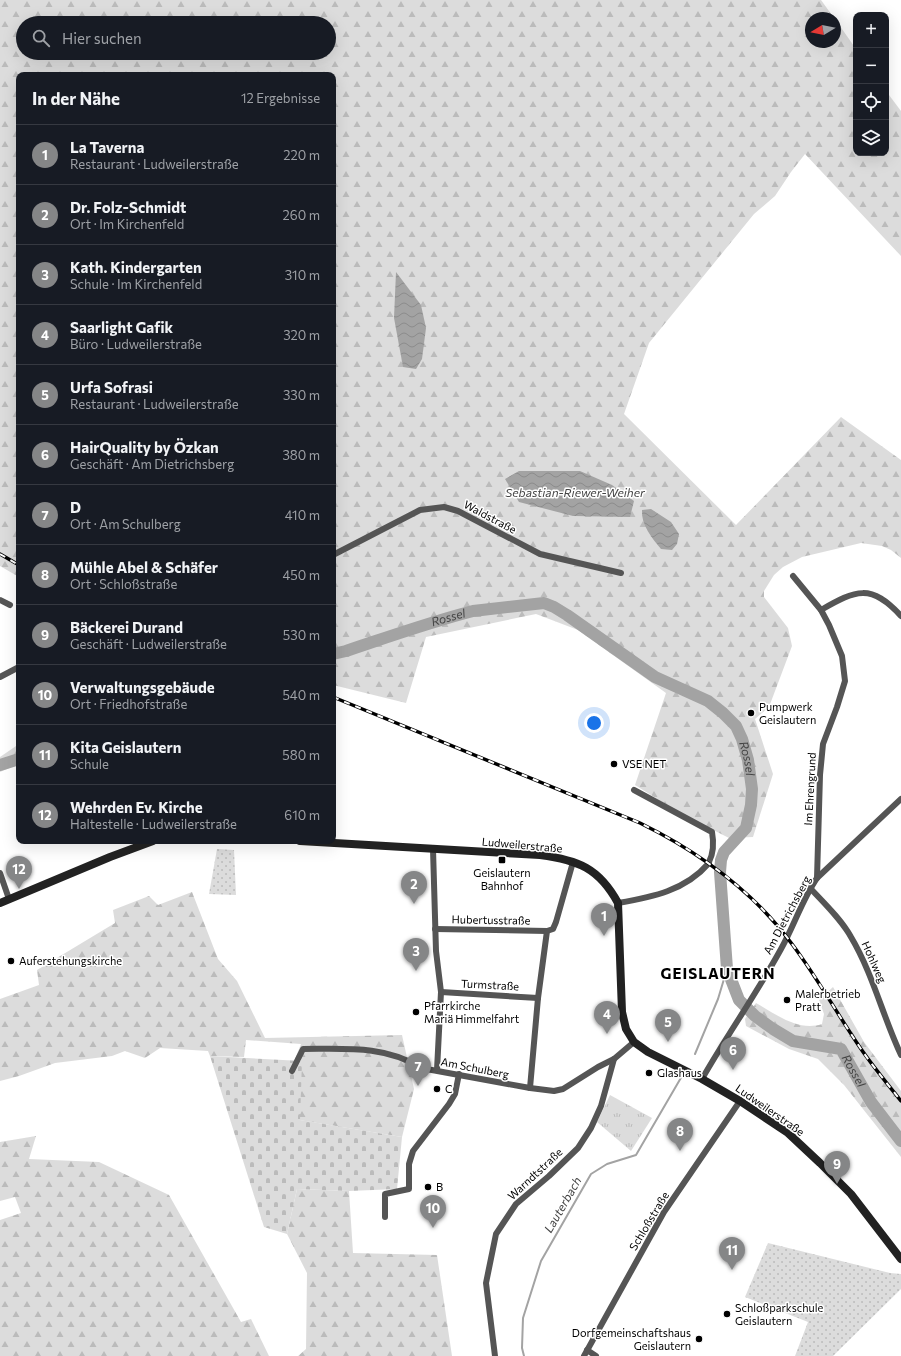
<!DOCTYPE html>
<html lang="de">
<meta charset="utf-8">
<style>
body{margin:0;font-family:Commissioner,sans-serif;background:#20242c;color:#f1f3f6}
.controls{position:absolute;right:12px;top:12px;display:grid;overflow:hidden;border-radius:8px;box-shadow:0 4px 16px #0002}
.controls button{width:36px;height:36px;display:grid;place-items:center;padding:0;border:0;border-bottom:1px solid #363941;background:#171b24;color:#f1f3f6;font:20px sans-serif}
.compass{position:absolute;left:805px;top:12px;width:36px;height:36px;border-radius:50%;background:#171b24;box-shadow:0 4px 16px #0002;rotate:260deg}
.you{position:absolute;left:594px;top:723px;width:14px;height:14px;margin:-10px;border:3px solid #fff;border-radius:50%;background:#1a73e8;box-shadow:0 0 0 6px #1a73e833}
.badge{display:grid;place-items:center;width:26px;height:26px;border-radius:50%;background:#858687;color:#fff;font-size:13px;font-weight:700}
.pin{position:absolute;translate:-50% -33px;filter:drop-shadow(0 1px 2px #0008)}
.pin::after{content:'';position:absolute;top:21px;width:14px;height:12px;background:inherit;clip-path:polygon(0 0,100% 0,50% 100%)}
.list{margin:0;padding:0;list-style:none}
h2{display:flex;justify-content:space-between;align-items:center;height:52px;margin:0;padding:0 16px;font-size:17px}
h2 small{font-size:13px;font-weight:400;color:#9ea1a6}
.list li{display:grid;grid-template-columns:26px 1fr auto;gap:12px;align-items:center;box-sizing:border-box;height:60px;padding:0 16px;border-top:1px solid #363941}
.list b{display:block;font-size:15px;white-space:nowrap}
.list p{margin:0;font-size:13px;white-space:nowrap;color:#9ea1a6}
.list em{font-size:13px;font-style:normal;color:#9ea1a6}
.icon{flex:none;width:22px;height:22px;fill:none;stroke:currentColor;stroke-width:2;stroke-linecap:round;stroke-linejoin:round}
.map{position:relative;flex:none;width:901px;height:1356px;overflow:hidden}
.search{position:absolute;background:#171b24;box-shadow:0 4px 16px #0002;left:16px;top:16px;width:320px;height:44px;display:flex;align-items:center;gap:10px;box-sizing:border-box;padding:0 14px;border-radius:22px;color:#9ea1a6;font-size:15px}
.panel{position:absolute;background:#171b24;box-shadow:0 4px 16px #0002;left:16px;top:72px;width:320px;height:772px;border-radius:8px}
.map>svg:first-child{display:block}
</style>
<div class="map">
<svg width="901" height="1356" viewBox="0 0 901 1356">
<defs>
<pattern id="grass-tufts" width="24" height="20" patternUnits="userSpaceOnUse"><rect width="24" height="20" fill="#dcdcdc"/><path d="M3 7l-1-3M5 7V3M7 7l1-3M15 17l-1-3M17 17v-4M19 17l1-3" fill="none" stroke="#bbb"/></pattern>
<pattern id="forest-firs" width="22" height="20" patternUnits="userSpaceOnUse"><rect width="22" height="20" fill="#dcdcdc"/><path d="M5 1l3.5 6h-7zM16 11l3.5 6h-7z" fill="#bbb"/></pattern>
<pattern id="cemetery-stones" width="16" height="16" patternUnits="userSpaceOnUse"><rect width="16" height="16" fill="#dcdcdc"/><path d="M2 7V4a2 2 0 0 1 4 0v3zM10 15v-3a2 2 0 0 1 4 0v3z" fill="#bbb"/></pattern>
<pattern id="park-dots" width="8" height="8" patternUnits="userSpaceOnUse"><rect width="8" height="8" fill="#dcdcdc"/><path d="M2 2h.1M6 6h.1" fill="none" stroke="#bbb" stroke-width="1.8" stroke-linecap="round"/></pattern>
<pattern id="water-waves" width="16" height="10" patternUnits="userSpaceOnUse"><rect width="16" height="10" fill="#a3a3a3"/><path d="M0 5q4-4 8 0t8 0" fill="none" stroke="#8b8b8b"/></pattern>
</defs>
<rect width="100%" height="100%" fill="#fff"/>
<polygon fill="url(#grass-tufts)" points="610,1095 652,1118 631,1151 597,1122"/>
<g fill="url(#forest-firs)" fill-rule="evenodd">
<path d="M0 0H821L834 18H811V42H835V19L856 49V153H886V91L901 111V256L805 154 791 172 775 196 754 214 649 343 624 414 736 525 841 417 901 460V558L891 550 882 546 861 543 802 557 783 567 774 575 764 591V597L788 628 792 646 769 707 755 719 773 774 753 837 729 838 678 812 635 785 666 693 578 630 536 614 426 637 406 703 333 685V75H19V577L0 566ZM23 23H329V53H23Z"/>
<polygon points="19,744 19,764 0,772 0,757"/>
<polygon points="192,892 218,959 237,981 265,1038 402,1035 414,1089 402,1137 299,1120 301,1060 295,1059 301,1044 246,1040 244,1057 210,1056 208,1051 160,1048 145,1058 125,1051 112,1056 55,1063 19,1076 0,1081 0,999 39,985 37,970 115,923 113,910 149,896 158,905"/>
<path d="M833 987 864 1042 901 1091V1157L844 1085 818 1059 789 1049 746 1026 745 1019 756 1003C776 1014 798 1032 822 1024L824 1014 819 1000Z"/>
<polygon points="36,1136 29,1159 99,1162 169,1195 241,1322 251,1319 269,1356 0,1356 0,1220 21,1213 15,1197 0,1201 0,1142"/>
<polygon points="297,1189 349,1191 353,1253 437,1255 452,1356 298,1356 306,1349 307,1273 287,1234"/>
</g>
<polygon fill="url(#cemetery-stones)" points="210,1056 302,1061 300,1120 402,1137 397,1189 349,1191 297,1189 287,1234 264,1227"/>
<g fill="url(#park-dots)">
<polygon points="217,849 234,850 236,895 209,894"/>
<polygon points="768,1243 890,1273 901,1274 901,1289 833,1356 795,1356 808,1322 745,1297"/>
</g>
<g fill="url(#water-waves)">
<polygon points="396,272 421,305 426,328 422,359 416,369 403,367 394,318"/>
<polygon points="519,471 580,471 612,485 634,501 630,517 573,516 519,502 505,479"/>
<path d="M651 509 671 522 679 534 677 544 672 550 661 549C652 538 641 525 642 510Z"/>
</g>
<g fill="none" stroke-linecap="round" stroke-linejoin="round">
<g stroke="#a3a3a3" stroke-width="2">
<polyline points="695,1054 718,999 727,969"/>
<polyline points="524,1356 522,1348 523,1318 541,1261 591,1174 607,1164 636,1155 682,1076"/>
</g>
<g stroke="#a3a3a3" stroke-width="12">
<path id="s1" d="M333 654 346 651C388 637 430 622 473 611L544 603 554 607 567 615 655 677 708 701 723 713 736 726 742 739 748 760 752 789 751 805 746 828 724 852 721 860 720 872 727 969 739 1000 755 1016 773 1029 793 1041 841 1049 871 1102 901 1141"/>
<polyline points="0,765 19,759"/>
</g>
<g stroke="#555" stroke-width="6">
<polyline points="333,555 420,510 444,507 458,511 540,554 621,573"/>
<polyline points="793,576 821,610 829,625 842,656 845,681 837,707 823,744 820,775 817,878"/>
<polyline points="0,600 10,605"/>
<path d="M821 610C856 590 871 583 901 616"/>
<polyline points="0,677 19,667"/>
<path d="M634 790 712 832C714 843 714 852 709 862"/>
<polyline points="433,849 436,951 441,992 437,1070"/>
<polyline points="0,873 9,899"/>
<path d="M810 888C824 903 841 919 851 937 873 974 883 1017 901 1055"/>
<path d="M618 903C652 897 685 891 709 863"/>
<polyline points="435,929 547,931"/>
<polyline points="441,992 538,998"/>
<path d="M292 1071 303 1049C343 1049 386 1045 421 1068L530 1088 554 1091 563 1089 598 1067 614 1059 634 1042"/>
<path d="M702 1079C727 1035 757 993 781 949 794 926 802 900 817 878L901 799"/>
<polyline points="530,1088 538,998 547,931 553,929 556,922 573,862"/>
<polyline points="385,1217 385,1194 409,1189 409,1164 413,1151 449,1104 455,1094 459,1074"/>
<polyline points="587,1350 596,1356"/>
<polyline points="495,1356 486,1283 496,1234 516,1204 549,1176 578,1148 591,1128 601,1106 614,1059"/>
<polyline points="584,1356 664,1212 740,1101"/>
</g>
<g stroke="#222" stroke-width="8">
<path d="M300 841 540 855C578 860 599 868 618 903L622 1012 626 1029 634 1042 648 1052 702 1079 740 1101 788 1133 820 1163 851 1194 901 1259"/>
<polyline points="0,903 110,857 153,841"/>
</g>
<defs>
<g id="rail">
<polyline points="0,554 19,565"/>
<path d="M333 697 640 823C699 852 753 891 792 944 816 976 835 1010 857 1043 870 1063 886 1082 901 1101"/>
</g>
</defs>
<use href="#rail" stroke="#000" stroke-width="3.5"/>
<use href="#rail" stroke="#fff" stroke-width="2" stroke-dasharray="6" stroke-linecap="butt"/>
</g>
<g fill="#000" stroke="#fff" stroke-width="1.5">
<circle cx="751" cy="713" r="4"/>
<circle cx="614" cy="764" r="4"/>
<rect x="498" y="856" width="8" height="8" rx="2"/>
<circle cx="11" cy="961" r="4"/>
<circle cx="787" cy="1000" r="4"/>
<circle cx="416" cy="1012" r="4"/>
<circle cx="649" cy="1073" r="4"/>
<circle cx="437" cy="1089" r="4"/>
<circle cx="428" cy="1187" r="4"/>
<circle cx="727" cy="1314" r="4"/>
<circle cx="699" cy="1339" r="4"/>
</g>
<g text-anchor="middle" stroke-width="3" stroke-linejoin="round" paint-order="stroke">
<g font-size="11" fill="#000" stroke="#fff">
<text transform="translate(490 517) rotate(28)" y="4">Waldstraße</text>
<text transform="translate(810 789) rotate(-87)" y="4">Im Ehrengrund</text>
<text transform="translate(522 845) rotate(5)" y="4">Ludweilerstraße</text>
<text transform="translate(787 915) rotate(-62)" y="4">Am Dietrichsberg</text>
<text transform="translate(491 920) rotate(1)" y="4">Hubertusstraße</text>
<text transform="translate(874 962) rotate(66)" y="4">Hohlweg</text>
<text transform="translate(490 985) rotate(3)" y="4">Turmstraße</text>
<text transform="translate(475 1068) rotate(11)" y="4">Am Schulberg</text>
<text transform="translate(770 1110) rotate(35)" y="4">Ludweilerstraße</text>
<text transform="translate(535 1174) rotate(-43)" y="4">Warndtstraße</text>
<text transform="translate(649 1221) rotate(-59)" y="4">Schloßstraße</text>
</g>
<g font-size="11" fill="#000" stroke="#fff" text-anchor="start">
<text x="759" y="711">Pumpwerk<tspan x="759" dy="13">Geislautern</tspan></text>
<text x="622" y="768">VSE NET</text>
<text x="502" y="877" text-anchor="middle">Geislautern<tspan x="502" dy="13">Bahnhof</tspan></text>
<text x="19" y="965">Auferstehungskirche</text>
<text x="795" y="998">Malerbetrieb<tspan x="795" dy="13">Pratt</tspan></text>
<text x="424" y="1010">Pfarrkirche<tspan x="424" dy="13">Mariä Himmelfahrt</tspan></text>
<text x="657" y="1077">Glashaus</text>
<text x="445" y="1093">C</text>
<text x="436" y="1191">B</text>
<text x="735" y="1312">Schloßparkschule<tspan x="735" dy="13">Geislautern</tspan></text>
<text x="691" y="1337" text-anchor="end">Dorfgemeinschaftshaus<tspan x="691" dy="13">Geislautern</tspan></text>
</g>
<g font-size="12" font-style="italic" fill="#444" stroke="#fff">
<text x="575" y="497">Sebastian-Riewer-Weiher</text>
<text dy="4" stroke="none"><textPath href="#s1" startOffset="121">Rossel</textPath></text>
<text dy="4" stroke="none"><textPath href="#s1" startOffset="482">Rossel</textPath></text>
<text dy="4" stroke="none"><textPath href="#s1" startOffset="878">Rossel</textPath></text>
<text transform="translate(563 1205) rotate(-60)" y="4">Lauterbach</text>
</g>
<g font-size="15" font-weight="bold" letter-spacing="1" fill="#000" stroke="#fff">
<text x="718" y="979">GEISLAUTERN</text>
</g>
</g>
</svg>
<div class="controls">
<button>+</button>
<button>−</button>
<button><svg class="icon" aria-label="locate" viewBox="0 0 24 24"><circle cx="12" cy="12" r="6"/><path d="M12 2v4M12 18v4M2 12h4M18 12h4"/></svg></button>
<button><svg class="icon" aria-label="layers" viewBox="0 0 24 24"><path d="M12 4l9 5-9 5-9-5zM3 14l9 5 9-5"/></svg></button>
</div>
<svg class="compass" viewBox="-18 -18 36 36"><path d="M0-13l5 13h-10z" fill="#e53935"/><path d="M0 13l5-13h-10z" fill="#9ea1a6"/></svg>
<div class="you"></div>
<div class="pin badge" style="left:604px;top:936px">1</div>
<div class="pin badge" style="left:414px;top:904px">2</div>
<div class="pin badge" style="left:416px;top:971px">3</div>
<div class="pin badge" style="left:607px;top:1034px">4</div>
<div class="pin badge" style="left:668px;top:1042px">5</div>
<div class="pin badge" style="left:733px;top:1070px">6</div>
<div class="pin badge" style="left:418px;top:1086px">7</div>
<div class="pin badge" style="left:680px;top:1151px">8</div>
<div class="pin badge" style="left:837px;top:1184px">9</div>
<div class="pin badge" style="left:433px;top:1228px">10</div>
<div class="pin badge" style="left:732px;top:1270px">11</div>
<div class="pin badge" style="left:19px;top:889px">12</div>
<div class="search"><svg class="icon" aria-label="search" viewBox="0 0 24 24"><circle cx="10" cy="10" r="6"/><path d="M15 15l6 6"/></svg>Hier suchen</div>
<section class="panel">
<h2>In der Nähe<small>12 Ergebnisse</small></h2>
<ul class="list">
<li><span class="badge">1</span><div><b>La Taverna</b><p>Restaurant · Ludweilerstraße</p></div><em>220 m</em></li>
<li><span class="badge">2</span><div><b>Dr. Folz-Schmidt</b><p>Ort · Im Kirchenfeld</p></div><em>260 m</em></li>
<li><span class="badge">3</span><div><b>Kath. Kindergarten</b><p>Schule · Im Kirchenfeld</p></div><em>310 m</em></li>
<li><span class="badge">4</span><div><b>Saarlight Gafik</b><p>Büro · Ludweilerstraße</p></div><em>320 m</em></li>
<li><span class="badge">5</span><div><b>Urfa Sofrasi</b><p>Restaurant · Ludweilerstraße</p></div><em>330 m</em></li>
<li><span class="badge">6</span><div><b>HairQuality by Özkan</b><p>Geschäft · Am Dietrichsberg</p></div><em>380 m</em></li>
<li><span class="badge">7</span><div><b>D</b><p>Ort · Am Schulberg</p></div><em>410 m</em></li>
<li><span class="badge">8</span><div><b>Mühle Abel &amp; Schäfer</b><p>Ort · Schloßstraße</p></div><em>450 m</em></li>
<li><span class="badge">9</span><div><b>Bäckerei Durand</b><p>Geschäft · Ludweilerstraße</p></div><em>530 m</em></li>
<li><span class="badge">10</span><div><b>Verwaltungsgebäude</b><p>Ort · Friedhofstraße</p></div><em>540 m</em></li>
<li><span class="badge">11</span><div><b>Kita Geislautern</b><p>Schule</p></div><em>580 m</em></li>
<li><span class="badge">12</span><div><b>Wehrden Ev. Kirche</b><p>Haltestelle · Ludweilerstraße</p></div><em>610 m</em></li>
</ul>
</section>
</div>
